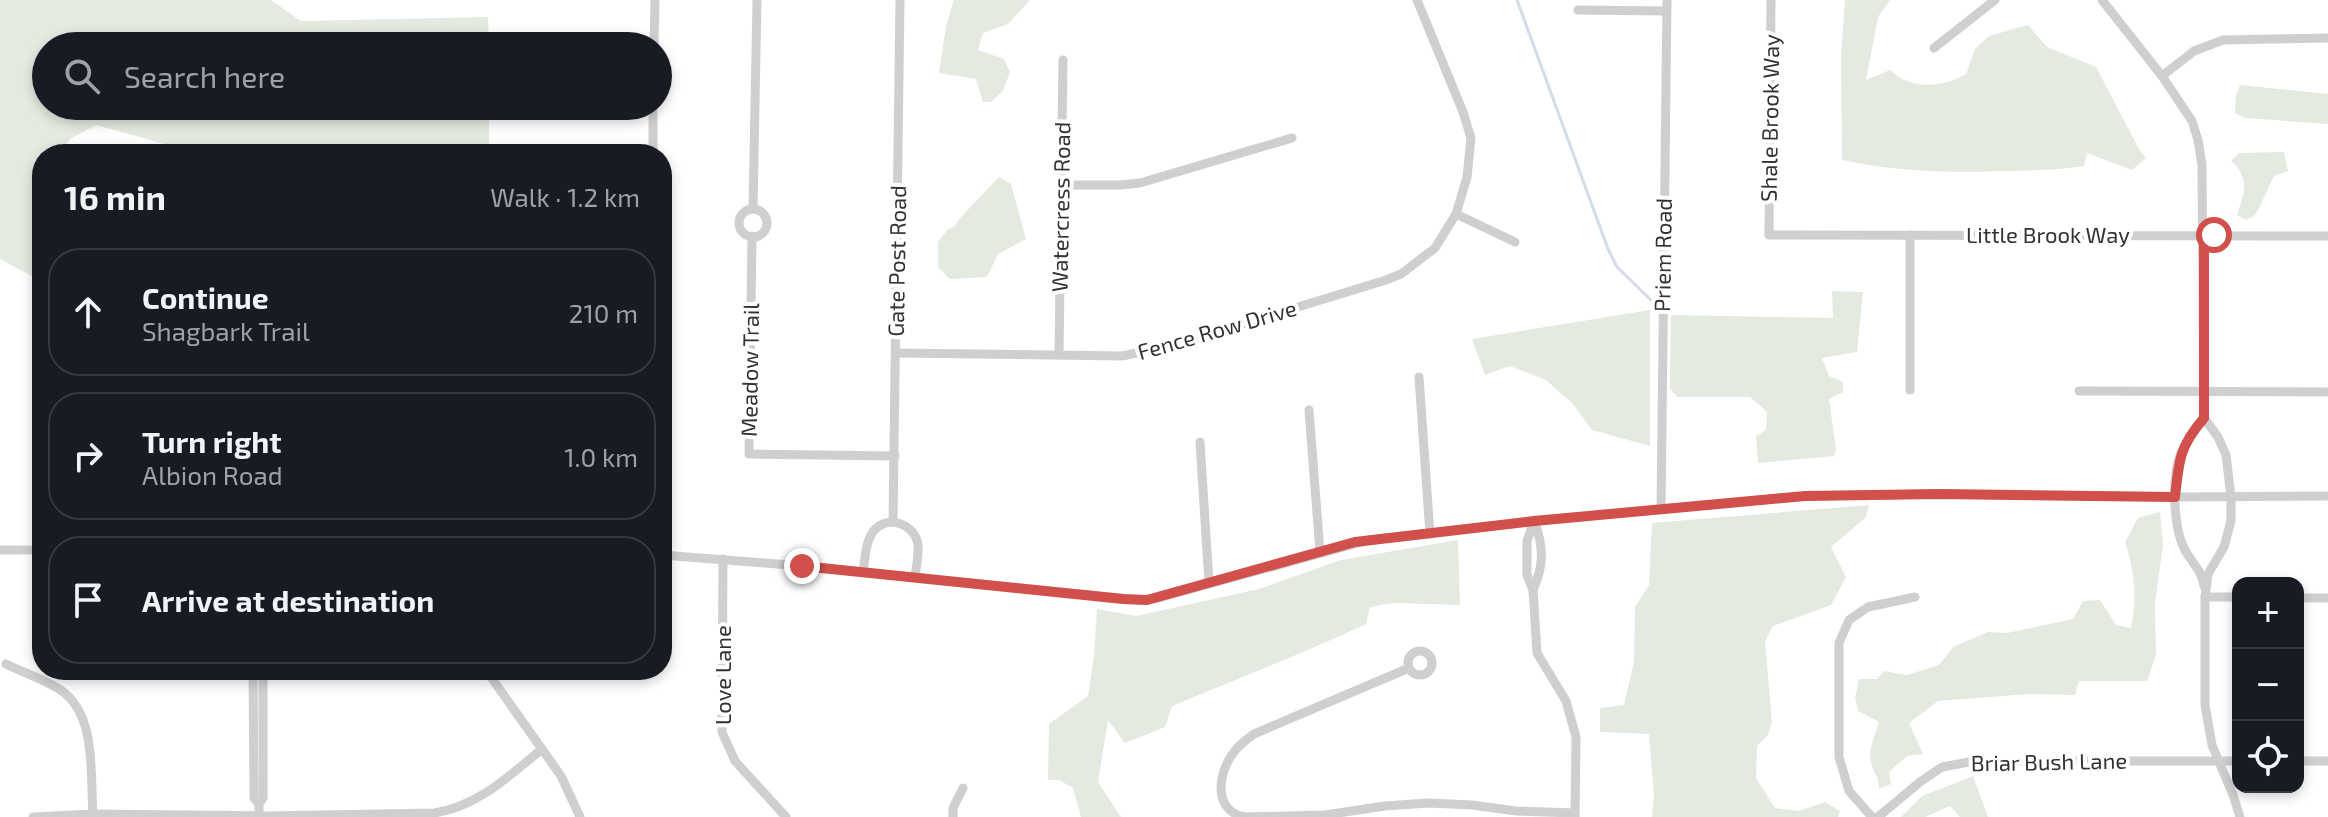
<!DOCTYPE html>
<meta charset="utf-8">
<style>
body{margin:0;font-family:"Exo 2",sans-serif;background:#242831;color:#f1f3f6}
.controls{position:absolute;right:24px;bottom:24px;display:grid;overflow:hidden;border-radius:16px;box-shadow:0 4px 12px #0003}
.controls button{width:72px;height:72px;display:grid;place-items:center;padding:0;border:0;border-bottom:2px solid #363941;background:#171b24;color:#f1f3f6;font:40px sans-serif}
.stop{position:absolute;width:24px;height:24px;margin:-18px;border:6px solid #d1504c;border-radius:50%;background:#fff}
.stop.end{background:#d1504c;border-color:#fff;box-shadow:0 2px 8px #0008}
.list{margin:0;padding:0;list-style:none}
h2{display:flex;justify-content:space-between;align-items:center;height:104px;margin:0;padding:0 32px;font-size:34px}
h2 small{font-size:26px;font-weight:400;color:#9ea1a6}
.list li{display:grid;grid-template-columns:52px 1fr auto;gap:24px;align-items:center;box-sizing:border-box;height:128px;margin:0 16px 16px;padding:0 16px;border:2px solid #363941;border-radius:32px}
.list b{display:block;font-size:30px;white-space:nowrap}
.list p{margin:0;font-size:26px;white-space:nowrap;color:#9ea1a6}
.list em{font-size:26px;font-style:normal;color:#9ea1a6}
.icon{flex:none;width:44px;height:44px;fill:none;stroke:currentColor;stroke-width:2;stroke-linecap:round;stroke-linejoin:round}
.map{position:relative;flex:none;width:2328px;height:817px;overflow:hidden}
.search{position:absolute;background:#171b24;box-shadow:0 4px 12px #0003;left:32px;top:32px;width:640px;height:88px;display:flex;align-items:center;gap:20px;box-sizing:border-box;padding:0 28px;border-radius:44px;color:#9ea1a6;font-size:30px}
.panel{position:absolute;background:#171b24;box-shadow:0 4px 12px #0003;left:32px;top:144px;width:640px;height:536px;border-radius:32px}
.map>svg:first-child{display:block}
</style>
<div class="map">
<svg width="2328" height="817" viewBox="0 0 2328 817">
<rect width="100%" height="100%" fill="#fff"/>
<g fill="#e4eadf">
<polygon points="0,0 271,0 301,21 488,17 489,46 46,46 46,106 489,106 489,154 201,154 96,125 70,139 59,154 42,154 42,275 39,280 0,259"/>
<polygon points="954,0 1030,0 1008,24 983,33 978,50 1004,59 1010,72 1003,91 991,102 983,102 976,79 939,73 946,26"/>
<path d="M1845 0H1890L1878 17 1866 80 1890 70C1911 90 1941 88 1966 74L1975 49 1989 36 2028 25 2047 47 2096 67 2139 149 2146 158 2132 170 2087 153 2084 166C2059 170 2035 170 2010 171 1951 173 1899 172 1842 160L1841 56Z"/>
<polygon points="2240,85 2328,94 2328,124 2245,118 2235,113 2236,96"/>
<path d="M2284 152 2288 171 2274 176 2259 208 2254 216 2246 220 2237 215C2244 193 2251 179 2231 161L2239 153Z"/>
<polygon points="999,177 1011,184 1026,239 998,254 987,277 950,279 938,267 938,242 947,230 954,227 961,217"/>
<polygon points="1832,291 1863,292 1857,352 1822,358 1829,376 1843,382 1843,392 1829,399 1836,450 1834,456 1758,463 1756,436 1766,430 1767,412 1750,397 1677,397 1670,388 1671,315 1833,318"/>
<polygon points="1650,310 1650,446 1592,430 1573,404 1546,380 1510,366 1485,375 1472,339"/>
<polygon points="1869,505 1866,517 1831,547 1846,577 1831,605 1773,626 1765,641 1772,722 1768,735 1757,746 1756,778 1775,808 1799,811 1825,802 1840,811 1838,817 1652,817 1654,796 1649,734 1600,732 1600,708 1624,705 1634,662 1635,607 1649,585 1652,523"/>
<path d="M2160 512 2163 545 2155 603 2156 655 2147 681H2079L2075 695 2029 694 1938 701 1909 723 1923 754 1907 756 1889 772 1891 784 1879 789C1879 776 1874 774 1871 763 1868 749 1875 735 1879 722L1858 711 1855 698 1859 679H1877L1884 671 1907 675 1939 665 1953 647 1988 632 2007 633 2073 619 2083 601 2100 600 2116 625 2131 628C2137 597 2135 572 2125 542L2138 518Z"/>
<path d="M1458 540 1460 605 1393 603 1370 607 1366 624C1302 654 1237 679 1172 706L1165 727 1125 743 1108 720 1098 782 1121 817H1081L1073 788 1059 780H1048L1049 724 1088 696 1094 656 1097 609 1136 616 1259 589 1341 560Z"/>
<polygon points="1973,776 1988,817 1960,817 1950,806 1925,817 1901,817 1922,796"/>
</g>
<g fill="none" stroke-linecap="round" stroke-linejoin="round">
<polyline stroke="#d1deea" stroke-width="3" points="1517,0 1608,249 1617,267 1655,304"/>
<g stroke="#cfcfcf" stroke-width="9">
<polyline points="1771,0 1769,235 2328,236"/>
<polyline points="2102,0 2162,76 2192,121 2198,140 2202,165 2204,418 2218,437 2226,455 2231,497 2231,521 2224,547 2208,574 2205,597 2205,705 2212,745 2233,795 2240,817"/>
<polyline points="1578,10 1666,11"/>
<polyline points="654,46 655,0"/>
<polyline points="1934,48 1995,0"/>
<polyline points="2162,76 2194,51 2223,40 2328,38"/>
<polyline points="653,154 653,106"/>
<polyline points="1060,185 1120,185 1140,183 1292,138"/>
<polyline points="753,209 757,0"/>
<circle cx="753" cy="223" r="14"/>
<polyline points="1456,214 1515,242"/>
<polyline points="752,236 749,454 895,456"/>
<polyline points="896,353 1122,356 1171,346 1386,280 1401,274 1435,248 1456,214 1467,177 1471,138 1463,112 1417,0"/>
<polyline points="1059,355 1063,60"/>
<polyline points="1419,377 1430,534"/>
<polyline points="1910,390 1910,235"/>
<polyline points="2079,391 2328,392"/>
<polyline points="1309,410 1320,552"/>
<polyline points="1200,442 1209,583"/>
<polyline points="1661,509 1667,0"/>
<polyline points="1534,521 1527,541 1527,575 1533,590 1537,653 1566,701 1576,737 1575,817"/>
<polyline points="893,522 900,0"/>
<polyline points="0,550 42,550"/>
<polyline points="662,555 802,566 1139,600 1158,598 1369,540 1534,521 1805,496 1939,494 2175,497 2328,496"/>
<polyline points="723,559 722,732 735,761 786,817"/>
<path d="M863 572C865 560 865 545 871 535 883 513 915 522 918 545 919 556 916 567 915 577"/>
<path d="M2204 586C2202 570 2190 561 2184 548 2173 526 2172 477 2180 455 2186 441 2194 430 2204 418"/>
<path d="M1533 590C1544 566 1544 546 1534 521"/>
<polyline points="2205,597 2238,597"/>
<polyline points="2298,598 2328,598"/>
<circle cx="1420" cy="663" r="12"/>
<path d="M6 664C24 673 46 680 62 691 97 716 90 776 93 814"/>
<polyline points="253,670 254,798 259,804"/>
<polyline points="486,670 561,776 580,817"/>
<polyline points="2298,761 2328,761"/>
<path d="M33 817 93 814 267 816 434 813C477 807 509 776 542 749"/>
<polyline points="259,817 259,804 263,798 263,670"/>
<polyline points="953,817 953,808 963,788"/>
<path d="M1245 817C1212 811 1218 772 1234 752 1239 745 1247 739 1254 734L1409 668"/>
<polyline points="1246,817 1325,815 1385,806 1428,803 1472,805 1516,811 1575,813"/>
<polyline points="1872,817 1849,791 1839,757 1839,643 1849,620 1868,607 1915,597"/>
<polyline points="1878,817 1920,782 1942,767 1975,761 2238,761"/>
</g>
</g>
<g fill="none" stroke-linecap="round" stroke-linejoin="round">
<path stroke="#d1504c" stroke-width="10" d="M802 566 1123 599 1147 600 1355 542 1534 521 1805 496 1939 494 2175 497C2179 461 2179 447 2204 418V235H2214"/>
</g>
<g text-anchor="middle" stroke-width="8" stroke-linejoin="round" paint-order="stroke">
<g font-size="22" fill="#323232" stroke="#fff">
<text transform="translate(1770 118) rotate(-89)" y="8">Shale Brook Way</text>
<text transform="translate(1061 207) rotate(-89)" y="8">Watercress Road</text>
<text x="2048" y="243">Little Brook Way</text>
<text transform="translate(1663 255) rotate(-89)" y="8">Priem Road</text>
<text transform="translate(897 261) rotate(-89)" y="8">Gate Post Road</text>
<text transform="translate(1217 330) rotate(-16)" y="8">Fence Row Drive</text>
<text transform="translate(750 370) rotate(-89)" y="8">Meadow Trail</text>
<text transform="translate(723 675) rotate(-90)" y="8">Love Lane</text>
<text transform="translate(2049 762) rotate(-1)" y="8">Briar Bush Lane</text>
</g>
</g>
</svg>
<div class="controls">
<button>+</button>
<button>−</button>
<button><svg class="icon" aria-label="locate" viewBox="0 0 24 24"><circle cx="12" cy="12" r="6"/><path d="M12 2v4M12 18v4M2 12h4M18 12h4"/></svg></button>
</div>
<div class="stop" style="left:2214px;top:235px"></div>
<div class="stop end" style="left:802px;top:566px"></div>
<div class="search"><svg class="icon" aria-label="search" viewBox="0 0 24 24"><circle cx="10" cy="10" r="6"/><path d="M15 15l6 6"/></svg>Search here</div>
<section class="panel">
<h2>16 min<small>Walk · 1.2 km</small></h2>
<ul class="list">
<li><svg class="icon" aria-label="ahead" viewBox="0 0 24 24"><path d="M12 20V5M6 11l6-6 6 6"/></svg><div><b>Continue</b><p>Shagbark Trail</p></div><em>210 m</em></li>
<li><svg class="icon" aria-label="right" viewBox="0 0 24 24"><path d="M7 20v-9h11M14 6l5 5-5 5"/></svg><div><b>Turn right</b><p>Albion Road</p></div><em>1.0 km</em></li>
<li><svg class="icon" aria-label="arrive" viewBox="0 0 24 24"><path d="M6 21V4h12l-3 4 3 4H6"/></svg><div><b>Arrive at destination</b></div></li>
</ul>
</section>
</div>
